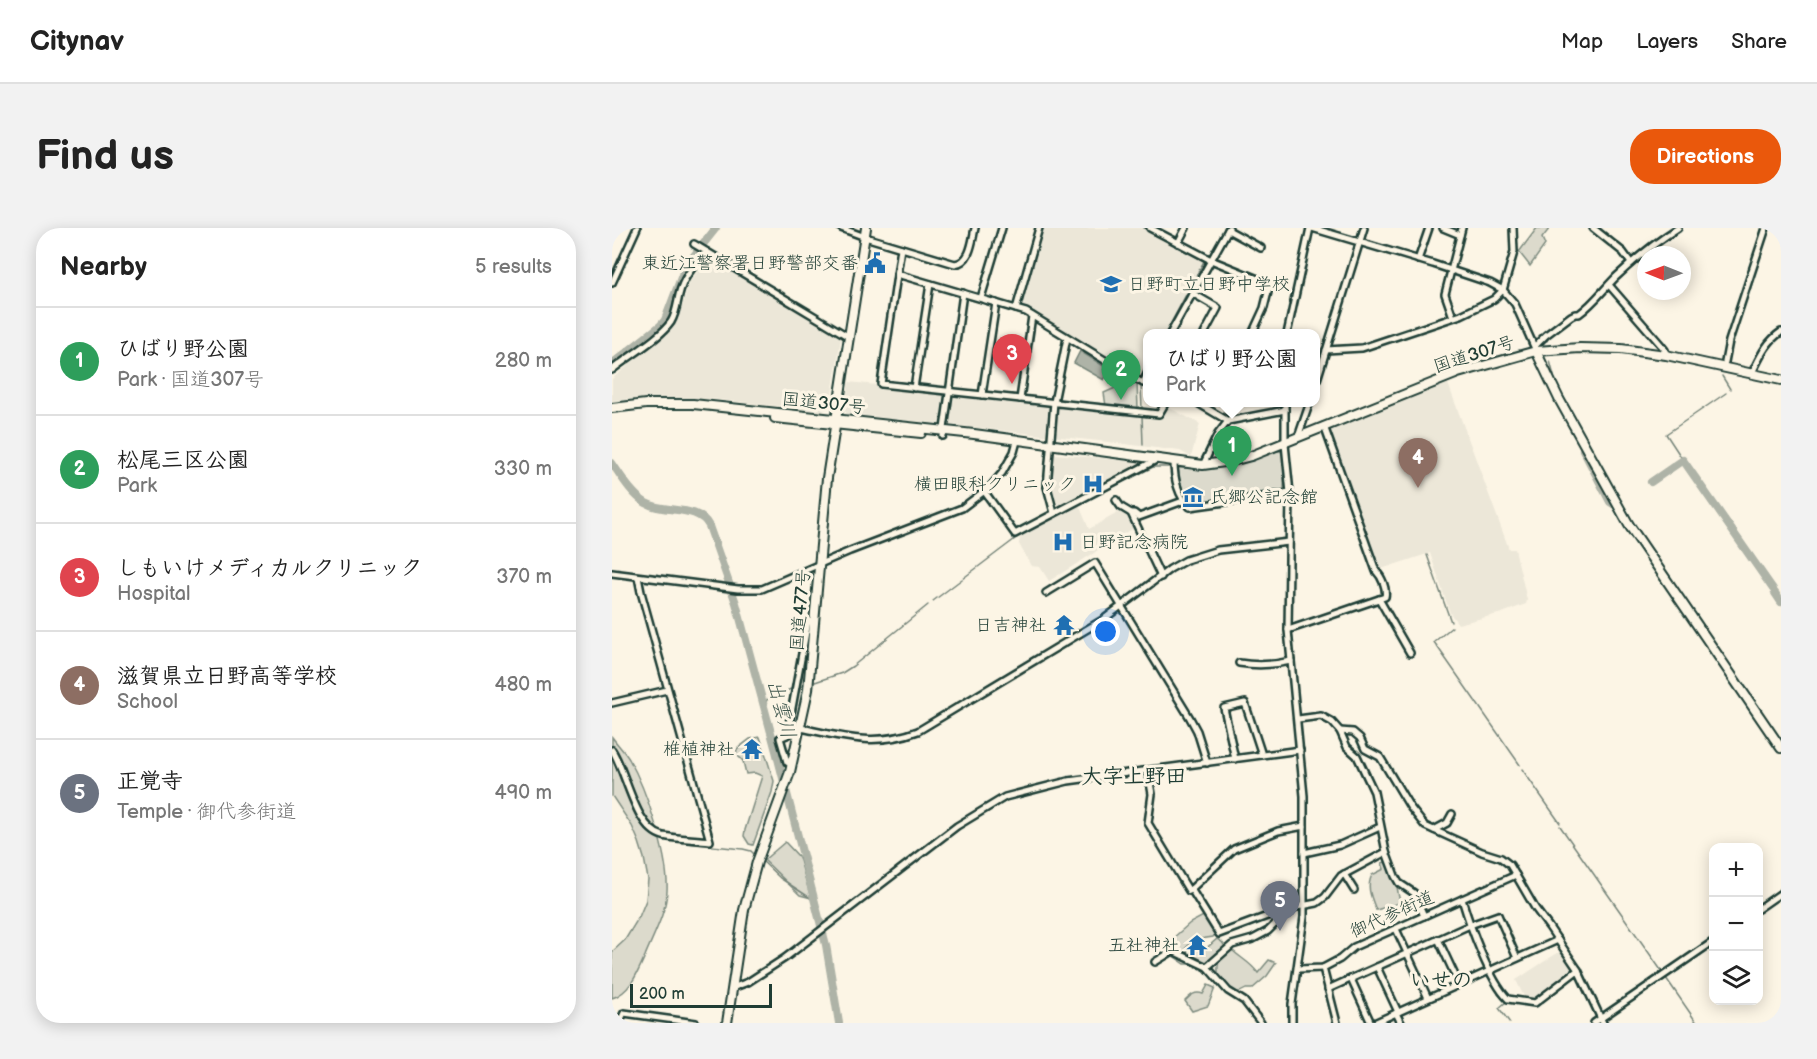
<!DOCTYPE html>
<meta charset="utf-8">
<style>
body{margin:0;font-family:"Balsamiq Sans","Klee One",sans-serif;background:#f2f2f2;color:#222}
.controls{position:absolute;right:18px;bottom:18px;display:grid;overflow:hidden;border-radius:12px;box-shadow:0 3px 15px #0003}
.controls button{width:54px;height:54px;display:grid;place-items:center;padding:0;border:0;border-bottom:2px solid #e0e0e0;background:#fff;color:#222;font:30px sans-serif}
.compass{position:absolute;left:1025px;top:18px;width:54px;height:54px;border-radius:50%;background:#fff;box-shadow:0 3px 15px #0003;rotate:271deg}
.scale{position:absolute;left:18px;bottom:15px;width:142px;box-sizing:border-box;padding-left:6px;border:3px solid #1f3d34;border-top:0;font-size:16px;line-height:21px;white-space:nowrap;color:#1f3d34;-webkit-text-stroke:4px #fcf5e5;paint-order:stroke}
.you{position:absolute;left:494px;top:404px;width:21px;height:21px;margin:-15px;border:4px solid #fff;border-radius:50%;background:#1a73e8;box-shadow:0 0 0 9px #1a73e833}
.badge{display:grid;place-items:center;width:39px;height:39px;border-radius:50%;background:#ea580c;color:#fff;font-size:20px;font-weight:700}
.pin{position:absolute;translate:-50% -50px;filter:drop-shadow(0 2px 3px #0008)}
.pin::after{content:'';position:absolute;top:32px;width:21px;height:18px;background:inherit;clip-path:polygon(0 0,100% 0,50% 100%)}
.popup{position:absolute;left:531px;top:101px;width:177px;height:78px;box-sizing:border-box;display:grid;place-content:center;border-radius:12px;background:#fff;filter:drop-shadow(0 2px 4px #0005);font-size:20px;white-space:nowrap;color:#767676}
.popup b{font-size:22px;color:#222}
.popup::after{content:'';position:absolute;left:50%;top:100%;margin-left:-12px;border:12px solid transparent;border-top-color:#fff}
.list{margin:0;padding:0;list-style:none}
h2{display:flex;justify-content:space-between;align-items:center;height:78px;margin:0;padding:0 24px;font-size:26px}
h2 small{font-size:20px;font-weight:400;color:#767676}
.list li{display:grid;grid-template-columns:39px 1fr auto;gap:18px;align-items:center;box-sizing:border-box;height:108px;padding:0 24px;border-top:2px solid #e0e0e0}
.list b{display:block;font-size:22px;white-space:nowrap}
.list p{margin:0;font-size:20px;white-space:nowrap;color:#767676}
.list em{font-size:20px;font-style:normal;color:#767676}
.icon{flex:none;width:33px;height:33px;fill:none;stroke:currentColor;stroke-width:2;stroke-linecap:round;stroke-linejoin:round}
.map{position:relative;flex:none;width:1169px;height:795px;overflow:hidden;border-radius:24px}
header{display:flex;align-items:center;gap:36px;box-sizing:border-box;height:84px;padding:0 30px;background:#fff;border-bottom:2px solid #e0e0e0}
header strong{font-size:28px}
nav{display:flex;gap:33px;margin-inline-start:auto;font-size:21px}
.intro{display:flex;align-items:center;justify-content:space-between;box-sizing:border-box;height:144px;padding:0 36px}
h1{margin:0;font-size:42px}
.button{padding:15px 27px;border-radius:24px;background:#ea580c;color:#fff;font-size:21px;font-weight:700}
main{display:flex;gap:36px;padding:0 36px}
aside{flex:1;background:#fff;border-radius:24px;box-shadow:0 3px 15px #0003}
.map>svg:first-child{display:block}
</style>
<header>
<strong>Citynav</strong>
<nav><a>Map</a><a>Layers</a><a>Share</a></nav>
</header>
<div class="intro"><h1>Find us</h1><a class="button">Directions</a></div>
<main>
<aside>
<h2>Nearby<small>5 results</small></h2>
<ul class="list">
<li><span class="badge" style="background:#2e9e5b">1</span><div><b>ひばり野公園</b><p>Park · 国道307号</p></div><em>280 m</em></li>
<li><span class="badge" style="background:#2e9e5b">2</span><div><b>松尾三区公園</b><p>Park</p></div><em>330 m</em></li>
<li><span class="badge" style="background:#e0444e">3</span><div><b>しもいけメディカルクリニック</b><p>Hospital</p></div><em>370 m</em></li>
<li><span class="badge" style="background:#8d6e63">4</span><div><b>滋賀県立日野高等学校</b><p>School</p></div><em>480 m</em></li>
<li><span class="badge" style="background:#6b7280">5</span><div><b>正覚寺</b><p>Temple · 御代参街道</p></div><em>490 m</em></li>
</ul>
</aside>
<div class="map">
<svg width="1169" height="795" viewBox="0 0 1169 795">
<rect width="100%" height="100%" fill="#fcf5e5"/>
<filter id="ink" filterUnits="userSpaceOnUse"><feTurbulence type="fractalNoise" baseFrequency=".0167" numOctaves="2"/><feDisplacementMap in="SourceGraphic" scale="12" xChannelSelector="R" yChannelSelector="G"/><feConvolveMatrix kernelMatrix="1 2 1 2 8 2 1 2 1" color-interpolation-filters="sRGB"/></filter>
<g filter="url(#ink)">
<g fill="#ece7d8">
<polygon points="432,0 533,0 594,32 594,35 555,105 536,106 536,141 531,151 528,151 448,103 450,102 410,77"/>
<polygon points="97,28 229,110 218,179 211,183 98,171 39,170 0,173 0,151 40,117 66,91 77,55"/>
<polygon points="835,153 897,321 903,321 915,372 914,376 890,385 846,396 838,385 818,325 766,342 715,200"/>
<polygon points="237,154 548,188 554,178 588,196 579,229 568,223 496,214 235,186 232,182"/>
<polygon points="442,226 522,233 534,234 448,281 440,263 440,245"/>
<polygon points="467,277 477,301 511,282 516,286 523,300 497,313 482,325 437,353 428,339 419,338 407,316 408,309"/>
<polygon points="950,722 963,741 923,772 913,771 904,752"/>
</g>
<g fill="#dcdacc" stroke="#7e8c80" stroke-width="1.5">
<polygon points="925,0 938,0 930,10 933,17 918,38 907,24"/>
<polygon points="521,152 525,155 526,181 494,178 492,165"/>
<path d="M665 223H669L673 229 672 262 578 276 570 269 566 240C603 241 630 233 665 223Z"/>
<path d="M0 509C5 516 12 523 17 531 34 561 57 628 55 663 54 685 41 708 33 728 26 744 18 765 0 770V724L13 712 27 689 34 672 36 651 32 630 27 614 20 598 0 568Z"/>
<polygon points="148,509 162,553 160,564 141,617 137,616 132,608 133,602 150,548 143,545 134,546 131,533 124,526 125,521 138,511"/>
<polygon points="173,614 187,629 199,670 188,667 152,632"/>
<path d="M774 634 779 647 786 655 785 659 788 675 764 682C759 669 754 659 760 647L772 641 770 635Z"/>
<polygon points="595,686 604,705 601,709 582,712 574,720 577,727 585,719 590,724 605,711 610,714 614,720 594,743 584,736 573,736 560,727 561,710 578,695"/>
<path d="M619 721C628 730 638 734 646 745L657 732 664 735 655 748 640 761H634C616 773 600 748 608 731 610 728 616 723 619 721Z"/>
<path d="M596 757 603 760 596 778 580 783 573 773C579 767 583 763 591 766Z"/>
</g>
<polygon fill="#aeb3a7" stroke="#758479" stroke-width="1.5" points="468,123 498,142 492,152 462,135"/>
<g fill="none" stroke-linecap="round" stroke-linejoin="round">
<g stroke="#758479" stroke-width="1.5">
<polyline points="532,0 592,33 553,106"/>
<polyline points="1054,5 1060,0"/>
<polyline points="1021,30 1033,19 1043,13"/>
<polyline points="956,94 964,88"/>
<polyline points="935,113 938,107"/>
<polyline points="938,133 942,148"/>
<polyline points="1110,148 1118,161"/>
<polyline points="529,149 536,137"/>
<polyline points="529,157 530,181"/>
<polyline points="530,187 531,217"/>
<polyline points="1071,232 1054,206 1114,165"/>
<polyline points="565,239 584,240"/>
<polyline points="453,283 541,239 560,239"/>
<polyline points="815,327 839,394"/>
<polyline points="321,373 411,305"/>
<polyline points="840,399 822,414 908,537"/>
<polyline points="203,454 230,445 241,438 316,377"/>
<polyline points="187,459 191,458"/>
<polyline points="152,478 156,470 179,461"/>
<path d="M0 530C10 550 20 588 34 602 47 616 110 618 131 621L139 623 143 627"/>
<polyline points="910,541 948,595"/>
<polyline points="948,598 1051,745"/>
<polyline points="149,632 168,650 203,673"/>
<polyline points="1054,750 1085,795"/>
<polyline points="886,766 894,774 887,780 898,795"/>
</g>
<g stroke="#aeb3a7" stroke-width="8">
<polyline points="0,136 48,98 53,92 73,39 104,0"/>
<polyline points="971,222 998,274 1001,276"/>
<path d="M0 235C9 248 20 267 34 275 53 286 86 276 97 298L124 375 164 523 214 717 227 795"/>
<polyline points="1039,254 1071,232 1161,361"/>
<polyline points="1163,365 1169,374"/>
</g>
<defs>
<g id="minor">
<path d="M229 0 253 9 343 36C359 34 360 13 363 0"/>
<polyline points="538,0 599,32 658,56 652,80 640,106"/>
<polyline points="700,0 821,36 878,55 891,62 903,76 924,123"/>
<polyline points="831,0 848,7"/>
<polyline points="981,0 1011,24 1019,35"/>
<polyline points="616,2 649,20"/>
<polyline points="566,15 574,0"/>
<polyline points="82,16 237,109"/>
<polyline points="289,20 269,156 547,186 554,174"/>
<polyline points="806,32 817,0"/>
<polyline points="285,46 414,84 527,153 536,156"/>
<polyline points="0,55 25,0"/>
<polyline points="997,57 1049,117 1053,122 1054,127"/>
<polyline points="580,65 606,80 592,106"/>
<polyline points="369,70 390,0"/>
<polyline points="404,81 427,0"/>
<polyline points="841,89 833,66 850,0"/>
<polyline points="558,106 617,0"/>
<polyline points="675,106 698,0"/>
<path d="M923 118 934 107 959 88 963 86H967C982 75 991 62 1004 49 1023 31 1044 14 1066 0"/>
<polyline points="714,122 750,120 849,87 882,71 891,62 902,24 901,0"/>
<polyline points="1113,134 1117,113 1154,0"/>
<path d="M0 142C17 128 47 111 59 94 64 86 65 76 67 67 71 49 82 36 95 24"/>
<path d="M1140 145C1148 129 1154 114 1169 104"/>
<polyline points="531,155 536,144"/>
<polyline points="704,155 752,0"/>
<polyline points="302,160 318,56"/>
<polyline points="370,167 384,75"/>
<polyline points="408,171 420,88"/>
<polyline points="584,174 616,193"/>
<polyline points="673,174 673,216 678,265 676,402 692,568 692,689 680,776 680,795"/>
<path d="M712 198 764 343C770 349 775 361 773 369L767 371 798 425"/>
<polyline points="331,208 351,65"/>
<polyline points="686,209 698,174"/>
<path d="M562 234C562 250 566 269 578 279L678 265"/>
<polyline points="591,237 606,206 616,193 673,182"/>
<polyline points="372,263 403,306 544,232"/>
<polyline points="504,272 509,279 519,285 549,349"/>
<polyline points="442,285 435,259 442,174 455,110"/>
<polyline points="519,285 522,285 527,289 571,273"/>
<polyline points="0,345 126,361 150,361 238,323 350,280 379,258 390,245 402,224 405,213"/>
<polyline points="434,365 483,335 578,490 585,503 595,535"/>
<polyline points="676,402 767,371"/>
<path d="M627 435C645 438 662 437 679 433"/>
<polyline points="0,475 55,462"/>
<polyline points="686,491 709,488 720,494 728,503 735,519 745,528 762,564 774,624 783,648 787,655 802,665 812,688"/>
<path d="M189 500C231 509 264 519 306 503L492 391 558 341 574 332 606 322 677 314"/>
<polyline points="728,503 741,504 748,510 753,521 768,529 798,579 813,598 870,624 889,630 898,637 923,680 937,699 966,742 991,795"/>
<path d="M0 522C15 545 23 601 51 608 66 611 83 611 98 613L29 364 26 349"/>
<polyline points="623,531 612,480 633,475 650,527"/>
<polyline points="180,537 175,534 168,510 175,507 196,393 202,394"/>
<polyline points="536,543 540,566 536,595 577,663 622,621 666,603 692,598"/>
<polyline points="822,602 835,595 840,586"/>
<polyline points="692,625 728,617 768,599"/>
<polyline points="732,646 742,662"/>
<polyline points="579,661 607,706 674,681 705,675 713,669 729,648 774,624"/>
<path d="M850 671C858 698 877 752 896 771L923 775 966 742"/>
<polyline points="1146,681 1169,665"/>
<polyline points="784,701 816,770"/>
<polyline points="826,711 847,756"/>
<polyline points="543,734 561,723 595,739 616,763 632,773 649,795"/>
<polyline points="595,739 620,717 641,711 656,703 676,683"/>
<polyline points="765,739 786,784"/>
<polyline points="711,740 725,795"/>
<polyline points="686,741 711,740 728,731 742,719 904,647"/>
<polyline points="739,751 759,795"/>
<polyline points="120,760 136,754 173,730 345,598 393,569 456,553 688,522"/>
<polyline points="716,761 858,697 886,687 905,730"/>
<polyline points="784,785 789,795"/>
<polyline points="7,795 12,785 84,795"/>
<polyline points="762,795 946,712"/>
<polyline points="982,795 1102,713"/>
</g>
<g id="highway">
<polyline points="924,123 947,171 1017,297 1169,520"/>
<polyline points="0,180 34,176 81,176 362,206 591,237 620,233 639,228 846,145 924,123 968,120 1009,121 1054,127 1169,152"/>
<polyline points="163,190 309,205"/>
<polyline points="115,795 132,682 145,634 178,544 196,462 215,250 254,0"/>
</g>
</defs>
<use href="#minor" stroke="#1f3d34" stroke-width="10"/>
<use href="#highway" stroke="#1f3d34" stroke-width="12"/>
<use href="#minor" stroke="#fcf5e5" stroke-width="5"/>
<use href="#highway" stroke="#fcf5e5" stroke-width="8"/>
</g>
</g>
<defs>
<symbol id="civic-bare" viewBox="-9 -9 18 18"><path d="M-.6-6.5H3V-4.5H.6V-3L4-1V1h2V6H-6V1h2V-1L-.6-3ZM-1.2 2.5V6h2.4V2.5Z" fill="#1f6fb2" stroke="#fcf5e5" stroke-width="2.5" paint-order="stroke"/></symbol>
<symbol id="school-bare" viewBox="-9 -9 18 18"><path d="M0-5L7-2L0 1L-7-2ZM-4 1L0 2.5L4 1V4Q0 6-4 4Z" fill="#1f6fb2" stroke="#fcf5e5" stroke-width="2.5" paint-order="stroke"/></symbol>
<symbol id="hospital-bare" viewBox="-9 -9 18 18"><path d="M-5-5h3v3.5h4V-5h3V5h-3V1.5h-4V5h-3Z" fill="#1f6fb2" stroke="#fcf5e5" stroke-width="2.5" paint-order="stroke"/></symbol>
<symbol id="museum-bare" viewBox="-9 -9 18 18"><path d="M0-6L6-3V-2H-6V-3ZM-5-1h2V3h-2ZM-1-1h2V3h-2ZM3-1h2V3H3ZM-6 4H6V6H-6Z" fill="#1f6fb2" stroke="#fcf5e5" stroke-width="2.5" paint-order="stroke"/></symbol>
<symbol id="temple-bare" viewBox="-9 -9 18 18"><path d="M0-6L5-2H3V0L6.5 2.5H4V6H1.5V3h-3V6H-4V2.5H-6.5L-3 0V-2H-5Z" fill="#1f6fb2" stroke="#fcf5e5" stroke-width="2.5" paint-order="stroke"/></symbol>
</defs>
<g fill-rule="evenodd">
<use href="#civic-bare" x="248" y="20" width="30" height="30"/>
<use href="#school-bare" x="484" y="41" width="30" height="30"/>
<use href="#hospital-bare" x="466" y="241" width="30" height="30"/>
<use href="#museum-bare" x="566" y="254" width="30" height="30"/>
<use href="#hospital-bare" x="436" y="299" width="30" height="30"/>
<use href="#temple-bare" x="437" y="382" width="30" height="30"/>
<use href="#temple-bare" x="125" y="506" width="30" height="30"/>
<use href="#temple-bare" x="570" y="702" width="30" height="30"/>
</g>
<g text-anchor="middle" stroke-width="6" stroke-linejoin="round" paint-order="stroke">
<g font-size="18" fill="#1f3d34" stroke="#fcf5e5" text-anchor="end">
<text x="246" y="41">東近江警察署日野警部交番</text>
<text x="516" y="62" text-anchor="start">日野町立日野中学校</text>
<text x="464" y="262">横田眼科クリニック</text>
<text x="598" y="275" text-anchor="start">氏郷公記念館</text>
<text x="468" y="320" text-anchor="start">日野記念病院</text>
<text x="435" y="403">日吉神社</text>
<text x="123" y="527">椎植神社</text>
<text x="568" y="723">五社神社</text>
</g>
<g font-size="18" fill="#1f3d34" stroke="#fcf5e5">
<text transform="translate(862 126) rotate(-18)" y="6">国道307号</text>
<text transform="translate(212 175) rotate(6)" y="6">国道307号</text>
<text transform="translate(188 382) rotate(-85)" y="6">国道477号</text>
<text transform="translate(780 686) rotate(-24)" y="6">御代参街道</text>
</g>
<g font-size="20" font-style="italic" fill="#435a51" stroke="#fcf5e5">
<text transform="translate(170 481) rotate(75)" y="7">出雲川</text>
</g>
<g font-size="21" font-weight="bold" fill="#1f3d34" stroke="#fcf5e5">
<text x="522" y="555">大字上野田</text>
<text x="829" y="759">いせの</text>
</g>
</g>
</svg>
<div class="controls">
<button>+</button>
<button>−</button>
<button><svg class="icon" aria-label="layers" viewBox="0 0 24 24"><path d="M12 4l9 5-9 5-9-5zM3 14l9 5 9-5"/></svg></button>
</div>
<svg class="compass" viewBox="-18 -18 36 36"><path d="M0-13l5 13h-10z" fill="#e53935"/><path d="M0 13l5-13h-10z" fill="#767676"/></svg>
<div class="scale">200 m</div>
<div class="you"></div>
<div class="pin badge" style="left:620px;top:248px;background:#2e9e5b">1</div>
<div class="popup"><b>ひばり野公園</b>Park</div>
<div class="pin badge" style="left:509px;top:172px;background:#2e9e5b">2</div>
<div class="pin badge" style="left:400px;top:156px;background:#e0444e">3</div>
<div class="pin badge" style="left:806px;top:260px;background:#8d6e63">4</div>
<div class="pin badge" style="left:668px;top:703px;background:#6b7280">5</div>
</div>
</main>
